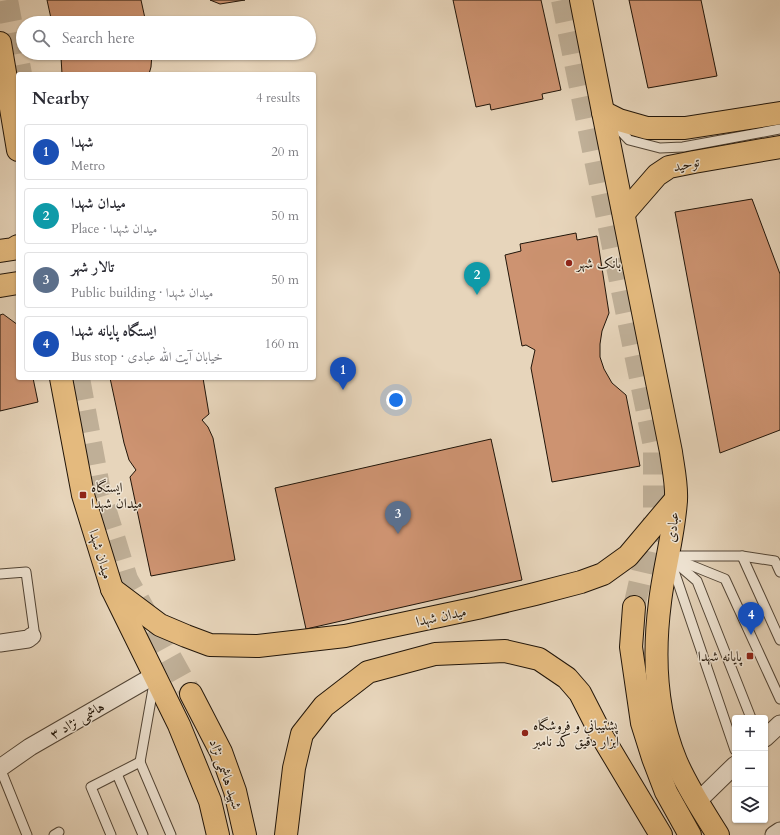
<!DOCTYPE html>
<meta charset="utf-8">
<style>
body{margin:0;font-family:Cardo,Amiri,serif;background:#f7f7f7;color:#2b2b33}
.controls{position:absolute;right:12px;bottom:12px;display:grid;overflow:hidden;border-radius:4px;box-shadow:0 1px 3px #0004}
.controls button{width:36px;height:36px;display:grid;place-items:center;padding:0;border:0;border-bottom:1px solid #e1e1e2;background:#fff;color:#2b2b33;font:20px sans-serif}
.you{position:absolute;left:396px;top:400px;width:14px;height:14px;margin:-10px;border:3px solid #fff;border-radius:50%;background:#1a73e8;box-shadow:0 0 0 6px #1a73e833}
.badge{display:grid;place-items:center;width:26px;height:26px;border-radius:50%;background:#0f766e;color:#fff;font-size:13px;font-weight:700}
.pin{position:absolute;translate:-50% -33px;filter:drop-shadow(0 1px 2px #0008)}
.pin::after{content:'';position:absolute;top:21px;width:14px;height:12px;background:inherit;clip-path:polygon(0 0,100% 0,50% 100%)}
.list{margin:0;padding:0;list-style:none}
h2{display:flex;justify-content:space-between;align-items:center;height:52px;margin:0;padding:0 16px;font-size:17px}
h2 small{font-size:13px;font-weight:400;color:#7c7c81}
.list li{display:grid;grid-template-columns:26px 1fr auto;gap:12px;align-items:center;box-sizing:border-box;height:56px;margin:0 8px 8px;padding:0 8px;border:1px solid #e1e1e2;border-radius:4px}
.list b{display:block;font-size:15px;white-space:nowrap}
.list p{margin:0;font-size:13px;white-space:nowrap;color:#7c7c81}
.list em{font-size:13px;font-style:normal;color:#7c7c81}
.icon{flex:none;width:22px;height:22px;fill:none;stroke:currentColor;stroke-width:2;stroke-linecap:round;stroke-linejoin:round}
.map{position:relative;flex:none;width:780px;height:835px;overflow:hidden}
.search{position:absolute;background:#fff;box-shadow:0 1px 3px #0004;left:16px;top:16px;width:300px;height:44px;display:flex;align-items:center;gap:10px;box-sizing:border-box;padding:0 14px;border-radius:22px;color:#7c7c81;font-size:15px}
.panel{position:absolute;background:#fff;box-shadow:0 1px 3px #0004;left:16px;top:72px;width:300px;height:308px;border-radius:4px}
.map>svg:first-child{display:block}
</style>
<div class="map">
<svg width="780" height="835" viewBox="0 0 780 835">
<rect width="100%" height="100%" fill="#e7d5bb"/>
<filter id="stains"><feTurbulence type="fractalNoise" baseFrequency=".005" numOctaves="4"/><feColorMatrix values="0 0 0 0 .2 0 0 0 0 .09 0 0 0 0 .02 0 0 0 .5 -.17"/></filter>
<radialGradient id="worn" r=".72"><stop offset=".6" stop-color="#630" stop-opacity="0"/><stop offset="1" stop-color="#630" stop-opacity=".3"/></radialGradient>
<g fill="#cd9371" stroke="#211509">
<polygon points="47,0 141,0 146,23 52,23"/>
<polygon points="210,0 245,0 220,4"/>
<polygon points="453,0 541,0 561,90 542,94 543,99 491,110 490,104 476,107"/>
<polygon points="629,0 701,0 717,76 648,88"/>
<polygon points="63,53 152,53 151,67 149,74 62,74 61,57"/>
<polygon points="752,199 780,274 780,430 720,453 675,212"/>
<polygon points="576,233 577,240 597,236 609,313 602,331 600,344 600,357 604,369 612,383 626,395 640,466 552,482 531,368 535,350 526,345 522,346 505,255 521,251 520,244"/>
<polygon points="3,314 18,325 18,378 33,378 38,402 0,411 0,315"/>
<polygon points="110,378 203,378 209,414 202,420 208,427 213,438 235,560 151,576 130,477 136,470 129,460 124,443"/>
<polygon points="491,439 522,580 306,629 275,488"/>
</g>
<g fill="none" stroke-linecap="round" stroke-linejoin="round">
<g stroke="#bfaf97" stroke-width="22" stroke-dasharray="22 11" stroke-linecap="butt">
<polyline points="7,0 21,74"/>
<polyline points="562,0 654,446 654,520 634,607"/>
<polyline points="79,378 100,492 127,579 191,694"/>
</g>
<defs>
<g id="service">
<polyline points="613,123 629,140 660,148 683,147 780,129"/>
<polyline points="668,556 725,579 780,699"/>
<polyline points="674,556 742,556 775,561 780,572"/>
<polyline points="742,556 780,640"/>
<polyline points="675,562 697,581 751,718"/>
<polyline points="672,565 735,750"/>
<polyline points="0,574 26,572 34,630 32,636"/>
<polyline points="140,762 154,683"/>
<polyline points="140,762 171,835"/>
<polyline points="0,768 27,835"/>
<polyline points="117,774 143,835"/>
<polyline points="54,835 59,832"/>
<polyline points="111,835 91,787 140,762"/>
</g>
<g id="minor">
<polyline points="0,643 28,639 32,636"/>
<polyline points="765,738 780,724"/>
<polyline points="0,768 30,747 155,675"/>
<polyline points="697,802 735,765"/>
<polyline points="774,835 780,831"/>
</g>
<g id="primary">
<path d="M581 0 603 112 671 452C673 467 677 484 676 500 674 534 664 568 660 602 653 656 655 710 676 761 687 787 703 811 718 835"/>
<polyline points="0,43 18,150"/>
<polyline points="603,112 619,120 647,128 685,128 780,113"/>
<polyline points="624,213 657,175 669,167 694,162 780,147"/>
<polyline points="0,251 13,249 18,246"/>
<polyline points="0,286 18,283"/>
<polyline points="61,378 83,495 112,589 179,725 210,801 218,835"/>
<polyline points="112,589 160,625 186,636 210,645 258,646 345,636 477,608 535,594 581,582 603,574 628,556 676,499"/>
<polyline points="634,607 631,647 642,723 653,758 666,792 690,835"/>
<polyline points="191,694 221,752 235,791 245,835"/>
<polyline points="286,835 294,768 302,734 324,706 368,672 435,654 505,651 539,659 567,678 580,693 603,738 661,835"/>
</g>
</defs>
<use href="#service" stroke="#524536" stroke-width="11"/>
<use href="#minor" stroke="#524536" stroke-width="19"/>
<use href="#primary" stroke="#211509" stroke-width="24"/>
<use href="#service" stroke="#efe4d3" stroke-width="9"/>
<use href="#minor" stroke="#efe4d3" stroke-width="17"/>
<use href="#primary" stroke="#e4ba7e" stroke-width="22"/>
</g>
<g fill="#8f2418" stroke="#efe4d3" stroke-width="1.5">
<circle cx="569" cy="263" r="4"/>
<rect x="79" y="491" width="8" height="8" rx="2"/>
<rect x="746" y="652" width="8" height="8" rx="2"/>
<circle cx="525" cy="733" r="4"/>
</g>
<g text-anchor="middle" stroke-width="3" stroke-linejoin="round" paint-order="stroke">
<g font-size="14" fill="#211509" stroke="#efe4d3">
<text transform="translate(686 164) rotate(-13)" y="5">توحید</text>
<text transform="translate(672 527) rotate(-83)" y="5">عبادی</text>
<text transform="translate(101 554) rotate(73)" y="5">میدان شهدا</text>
<text transform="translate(441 616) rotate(-12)" y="5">میدان شهدا</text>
<text transform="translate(77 720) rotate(-30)" y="5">هاشمی نژاد ۳</text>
<text transform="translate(226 774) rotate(71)" y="5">شهید هاشمی نژاد</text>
</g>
<g font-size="14" fill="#211509" stroke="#efe4d3" text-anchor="start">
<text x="577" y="268">بانک شهر</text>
<text x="91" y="492">ایستگاه<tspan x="91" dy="16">میدان شهدا</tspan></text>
<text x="742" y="661" text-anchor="end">پایانه شهدا</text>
<text x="533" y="730">پشتیبانی و فروشگاه<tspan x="533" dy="16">ابزار دقیق کد نامبر</tspan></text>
</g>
</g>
<rect width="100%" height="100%" filter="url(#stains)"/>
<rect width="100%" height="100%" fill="url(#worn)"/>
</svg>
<div class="controls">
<button>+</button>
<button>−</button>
<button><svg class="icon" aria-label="layers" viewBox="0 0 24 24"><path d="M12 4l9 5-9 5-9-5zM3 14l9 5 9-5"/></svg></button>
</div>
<div class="you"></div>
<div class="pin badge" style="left:343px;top:390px;background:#1a4fb4">1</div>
<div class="pin badge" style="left:477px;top:295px;background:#0f9aa8">2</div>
<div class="pin badge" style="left:398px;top:534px;background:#5c6f8a">3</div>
<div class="pin badge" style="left:751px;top:635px;background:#1a4fb4">4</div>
<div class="search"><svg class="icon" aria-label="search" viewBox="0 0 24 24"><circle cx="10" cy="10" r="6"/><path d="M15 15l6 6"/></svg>Search here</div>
<section class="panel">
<h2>Nearby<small>4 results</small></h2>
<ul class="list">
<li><span class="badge" style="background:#1a4fb4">1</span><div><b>شهدا</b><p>Metro</p></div><em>20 m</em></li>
<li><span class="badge" style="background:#0f9aa8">2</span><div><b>میدان شهدا</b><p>Place · میدان شهدا</p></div><em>50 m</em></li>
<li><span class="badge" style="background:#5c6f8a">3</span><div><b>تالار شهر</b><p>Public building · میدان شهدا</p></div><em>50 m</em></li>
<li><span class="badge" style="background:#1a4fb4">4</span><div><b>ایستگاه پایانه شهدا</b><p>Bus stop · خیابان آیت الله عبادی</p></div><em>160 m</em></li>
</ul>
</section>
</div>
